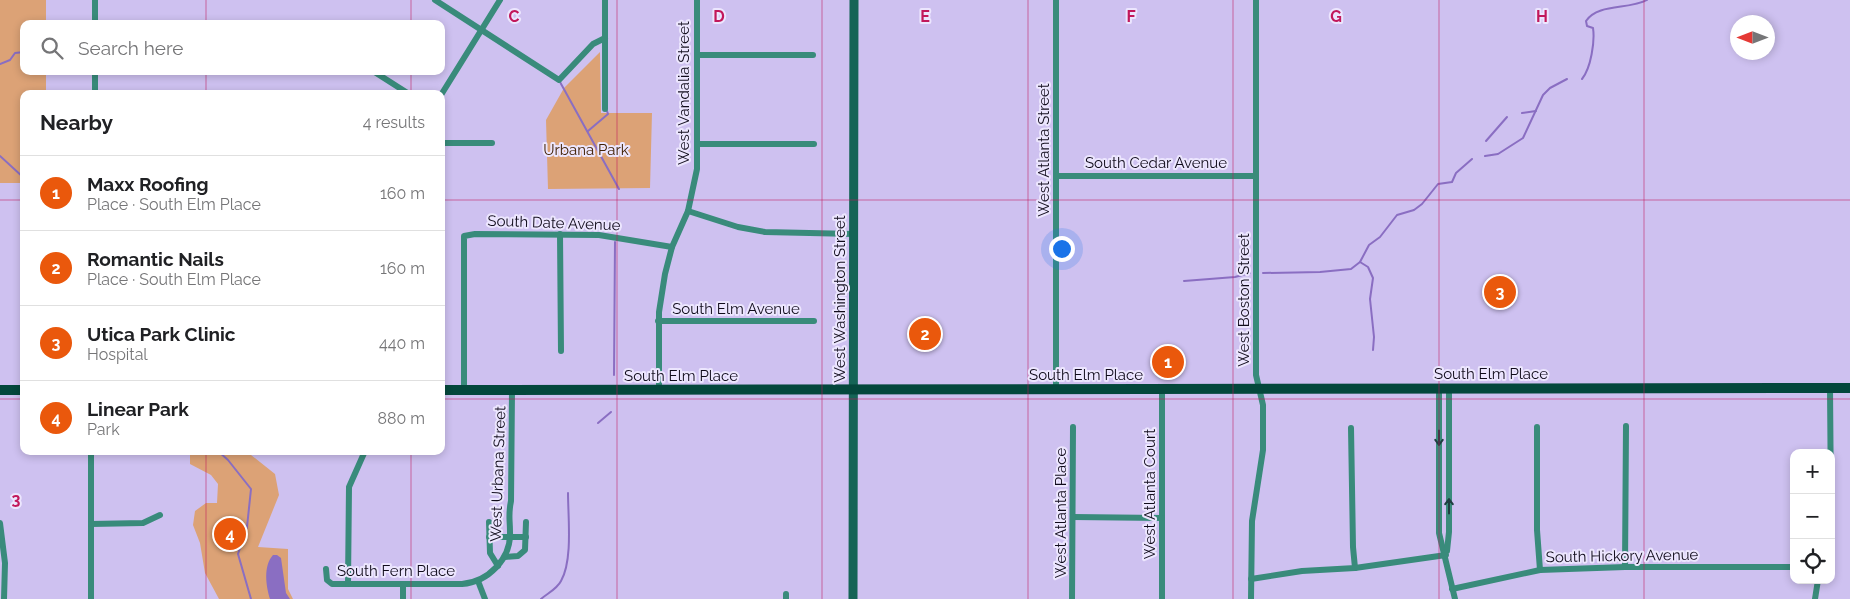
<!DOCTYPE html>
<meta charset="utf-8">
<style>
body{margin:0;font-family:Raleway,sans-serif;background:#f6f6f6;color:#202124}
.controls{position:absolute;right:15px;bottom:15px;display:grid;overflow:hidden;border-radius:10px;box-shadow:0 2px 8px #0003}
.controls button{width:45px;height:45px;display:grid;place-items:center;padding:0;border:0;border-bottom:1px solid #e0e0e0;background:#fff;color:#202124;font:25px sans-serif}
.compass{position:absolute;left:1730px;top:15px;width:45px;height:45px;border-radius:50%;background:#fff;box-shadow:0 2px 8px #0003;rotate:270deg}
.you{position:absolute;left:1061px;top:248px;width:18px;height:18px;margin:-12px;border:4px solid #fff;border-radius:50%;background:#1a73e8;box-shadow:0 0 0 8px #1a73e833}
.badge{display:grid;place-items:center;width:32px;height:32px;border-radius:50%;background:#ea580c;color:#fff;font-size:16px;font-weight:700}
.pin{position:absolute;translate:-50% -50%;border:2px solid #fff;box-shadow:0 1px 5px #0006}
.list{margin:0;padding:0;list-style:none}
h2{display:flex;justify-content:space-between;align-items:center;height:65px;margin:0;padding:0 20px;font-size:21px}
h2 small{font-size:16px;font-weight:400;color:#757577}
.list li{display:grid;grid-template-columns:32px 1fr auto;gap:15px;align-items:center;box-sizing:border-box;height:75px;padding:0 20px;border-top:1px solid #e0e0e0}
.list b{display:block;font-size:19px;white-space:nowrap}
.list p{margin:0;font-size:16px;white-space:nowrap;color:#757577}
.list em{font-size:16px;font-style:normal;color:#757577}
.icon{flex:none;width:28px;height:28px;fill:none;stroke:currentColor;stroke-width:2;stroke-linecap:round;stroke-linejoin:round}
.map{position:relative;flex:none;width:1850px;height:599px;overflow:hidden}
.search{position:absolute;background:#fff;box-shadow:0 2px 8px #0003;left:20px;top:20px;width:425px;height:55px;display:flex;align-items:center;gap:12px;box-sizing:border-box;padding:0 18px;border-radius:10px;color:#757577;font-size:19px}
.panel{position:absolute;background:#fff;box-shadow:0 2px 8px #0003;left:20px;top:90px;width:425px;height:365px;border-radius:10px}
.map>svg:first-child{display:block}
</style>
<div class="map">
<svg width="1850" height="599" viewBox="0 0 1850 599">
<rect width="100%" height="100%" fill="#cec1f0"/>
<g fill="#dca276">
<polygon points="0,0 46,0 46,24 24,24 24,71 46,71 46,94 24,94 24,183 0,183"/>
<polygon points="600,52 601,113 652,113 650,188 548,189 546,120 564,88"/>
<polygon points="190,451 246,451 275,474 279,495 258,547 288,549 288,589 293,599 219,599 205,573 200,543 193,525 195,511 206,503 217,503 218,484 211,475 190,464"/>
</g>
<path fill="#8a6ec2" d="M273 555H277L281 558 286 593 290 599H270C266 586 263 566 273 555Z"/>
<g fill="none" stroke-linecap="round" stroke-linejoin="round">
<g stroke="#8a6ec2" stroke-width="2">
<polyline points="46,24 48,22 63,23"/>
<polyline points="0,64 10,60 15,53 24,52"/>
<path d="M1582 79C1591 68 1595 41 1593 28L1587 26 1586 21C1598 3 1629 10 1647 0"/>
<polyline points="560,82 619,189"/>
<polyline points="1522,113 1536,111"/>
<polyline points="588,131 608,114 607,111"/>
<polyline points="1486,141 1507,117"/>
<polyline points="0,156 24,178"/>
<polyline points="1485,156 1498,154 1523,138 1543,95 1550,88 1567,79"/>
<polyline points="1360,262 1368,267 1373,278 1370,299 1374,337 1373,350"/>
<polyline points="1263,273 1320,272 1351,269 1360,262 1369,245 1380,237 1397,215 1414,210 1422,204 1438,184 1452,182 1456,173 1472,159"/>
<polyline points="1184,281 1235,277 1250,273"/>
<polyline points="614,375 615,242"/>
<polyline points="598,423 611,412"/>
<polyline points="218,451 228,460 251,489 247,527 238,554 251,599"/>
<path d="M541 599C548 593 557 589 561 581 573 560 568 517 568 493"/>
</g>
<g stroke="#398b7b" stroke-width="6">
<polyline points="95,0 95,24"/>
<polyline points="435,0 559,80 593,44 605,38"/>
<polyline points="605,0 605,109"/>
<polyline points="1056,0 1056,389"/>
<polyline points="697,55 813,55"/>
<polyline points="95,71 95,94"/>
<polyline points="373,71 409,94"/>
<polyline points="441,95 500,0"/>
<polyline points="441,143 492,143"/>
<polyline points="698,144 814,144"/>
<polyline points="1056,176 1256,176"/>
<polyline points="688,211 738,227 765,232 854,234"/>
<polyline points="560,234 561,351"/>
<polyline points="658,321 814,321"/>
<polyline points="1830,388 1831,507"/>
<polyline points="1439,389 1439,533 1455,599"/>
<polyline points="464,390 464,236 475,234 599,235 672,247"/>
<polyline points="1162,390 1162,599"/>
<polyline points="659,391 659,312 665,274 672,247 688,211 697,169 697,0"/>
<polyline points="1537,427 1537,530 1540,570"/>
<polyline points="1351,428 1353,547 1355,568"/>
<polyline points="91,451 91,599"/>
<polyline points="1073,517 1162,518"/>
<polyline points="489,522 490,553 498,566"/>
<polyline points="0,523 5,563 4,599"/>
<polyline points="91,524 143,523 160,515"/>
<polyline points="489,537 526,537"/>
<polyline points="1447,551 1449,532 1449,389"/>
<polyline points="505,557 518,556 525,550 526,522"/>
<polyline points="1625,567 1626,426"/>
<path d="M326 569 327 580 332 584H462C488 582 511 559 510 532 510 519 508 515 511 501L512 390"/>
<polyline points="1251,579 1302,571 1355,568 1446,555"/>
<polyline points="478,581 485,599"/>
<polyline points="348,584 349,487 365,451"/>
<polyline points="403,584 403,599"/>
<polyline points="1452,589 1540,570 1625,567 1794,567"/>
<polyline points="786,594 786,599"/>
<polyline points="1072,599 1073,427"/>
<polyline points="1251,599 1252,521 1263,450 1263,405 1256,375 1256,0"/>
<polyline points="1815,599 1818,580"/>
</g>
<polyline stroke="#156456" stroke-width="9" points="853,599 854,0"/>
<g stroke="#04473c" stroke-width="10">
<polyline points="0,390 24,390"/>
<polyline points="441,390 1850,388"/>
</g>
</g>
<defs><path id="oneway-shaft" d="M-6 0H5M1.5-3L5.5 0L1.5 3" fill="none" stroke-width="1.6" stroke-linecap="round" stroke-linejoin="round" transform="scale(1.25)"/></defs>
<g stroke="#203e41">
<use href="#oneway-shaft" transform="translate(1439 438) rotate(90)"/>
<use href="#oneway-shaft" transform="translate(1449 506) rotate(-90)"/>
</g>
<path fill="none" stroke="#c2185b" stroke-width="1" stroke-opacity="0.55" d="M206 0V24M411 0V24M617 0V599M822 0V599M1028 0V599M1233 0V599M1439 0V599M1644 0V599M206 71V94M411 71V94M0 200H24M441 200H1850M0 399H24M441 399H1850M206 451V599M411 451V599"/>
<g text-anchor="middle" stroke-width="4" stroke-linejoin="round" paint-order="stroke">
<g font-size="15" fill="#100b1b" stroke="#ece6fe">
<text transform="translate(684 93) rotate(-90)" y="5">West Vandalia Street</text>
<text transform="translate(1044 150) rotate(-90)" y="5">West Atlanta Street</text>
<text x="1156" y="168">South Cedar Avenue</text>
<text transform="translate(554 223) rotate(2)" y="5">South Date Avenue</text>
<text transform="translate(840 299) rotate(-90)" y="5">West Washington Street</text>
<text transform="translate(1244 300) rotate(-90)" y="5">West Boston Street</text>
<text x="736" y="314">South Elm Avenue</text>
<text x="1491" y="379">South Elm Place</text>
<text x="1086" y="380">South Elm Place</text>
<text x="681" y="381">South Elm Place</text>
<text transform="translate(498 474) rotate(-88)" y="5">West Urbana Street</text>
<text transform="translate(1150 494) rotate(-90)" y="5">West Atlanta Court</text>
<text transform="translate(1061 513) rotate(-90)" y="5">West Atlanta Place</text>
<text transform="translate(1622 556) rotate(-1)" y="5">South Hickory Avenue</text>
<text x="396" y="576">South Fern Place</text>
</g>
<g font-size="15" fill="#412105" stroke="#ece6fe">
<text x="586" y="155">Urbana Park</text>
</g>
</g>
<g font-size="16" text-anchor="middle" font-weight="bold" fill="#c2185b" stroke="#ece6fe" stroke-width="4" stroke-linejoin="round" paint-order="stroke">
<text x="514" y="22">C</text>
<text x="719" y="22">D</text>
<text x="925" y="22">E</text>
<text x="1131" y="22">F</text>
<text x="1336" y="22">G</text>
<text x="1542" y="22">H</text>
<text x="16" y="505">3</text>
</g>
</svg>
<div class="controls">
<button>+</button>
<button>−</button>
<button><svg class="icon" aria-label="locate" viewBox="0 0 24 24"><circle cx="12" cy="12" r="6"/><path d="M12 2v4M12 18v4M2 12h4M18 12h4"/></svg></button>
</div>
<svg class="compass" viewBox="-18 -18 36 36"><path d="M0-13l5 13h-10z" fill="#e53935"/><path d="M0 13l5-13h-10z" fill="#757577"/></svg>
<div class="you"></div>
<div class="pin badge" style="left:1168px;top:362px">1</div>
<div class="pin badge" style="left:925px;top:334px">2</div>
<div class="pin badge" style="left:1500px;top:292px">3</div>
<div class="pin badge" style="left:230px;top:534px">4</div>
<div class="search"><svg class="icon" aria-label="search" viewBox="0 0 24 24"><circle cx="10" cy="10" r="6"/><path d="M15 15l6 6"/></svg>Search here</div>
<section class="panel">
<h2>Nearby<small>4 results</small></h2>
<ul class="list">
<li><span class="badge">1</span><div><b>Maxx Roofing</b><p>Place · South Elm Place</p></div><em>160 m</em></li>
<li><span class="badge">2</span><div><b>Romantic Nails</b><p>Place · South Elm Place</p></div><em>160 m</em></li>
<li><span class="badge">3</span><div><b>Utica Park Clinic</b><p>Hospital</p></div><em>440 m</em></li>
<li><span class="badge">4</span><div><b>Linear Park</b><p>Park</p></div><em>880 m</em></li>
</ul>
</section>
</div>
